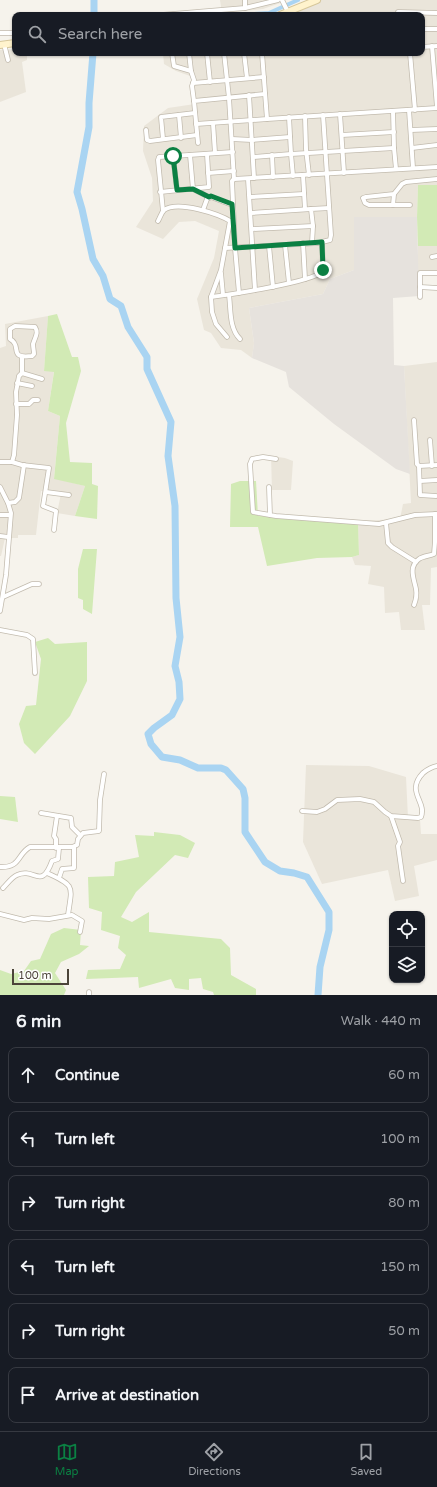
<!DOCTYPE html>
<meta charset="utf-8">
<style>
body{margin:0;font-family:"Varela Round",sans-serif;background:#242831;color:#f1f3f6}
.controls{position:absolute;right:12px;bottom:12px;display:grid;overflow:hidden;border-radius:8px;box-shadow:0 1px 3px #0004}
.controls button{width:36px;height:36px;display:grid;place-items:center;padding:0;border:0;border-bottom:1px solid #363941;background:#171b24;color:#f1f3f6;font:20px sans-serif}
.scale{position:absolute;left:12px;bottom:10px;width:57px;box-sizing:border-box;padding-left:4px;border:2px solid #4b4439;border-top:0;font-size:11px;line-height:14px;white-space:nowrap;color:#4b4439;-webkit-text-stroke:3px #fff;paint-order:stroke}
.stop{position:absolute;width:12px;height:12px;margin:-9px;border:3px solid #0b8043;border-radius:50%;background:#fff}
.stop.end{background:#0b8043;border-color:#fff;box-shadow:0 1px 4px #0008}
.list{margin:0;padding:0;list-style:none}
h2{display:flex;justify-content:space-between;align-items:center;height:52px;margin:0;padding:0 16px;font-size:17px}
h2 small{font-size:13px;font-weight:400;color:#9ea1a6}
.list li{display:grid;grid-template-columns:26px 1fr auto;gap:12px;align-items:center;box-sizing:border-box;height:56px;margin:0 8px 8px;padding:0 8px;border:1px solid #363941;border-radius:8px}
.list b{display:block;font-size:15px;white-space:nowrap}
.list em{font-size:13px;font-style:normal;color:#9ea1a6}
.icon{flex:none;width:22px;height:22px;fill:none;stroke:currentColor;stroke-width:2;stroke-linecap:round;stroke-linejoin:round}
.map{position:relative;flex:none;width:437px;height:995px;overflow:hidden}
.search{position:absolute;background:#171b24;box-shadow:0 1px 3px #0004;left:12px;right:12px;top:12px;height:44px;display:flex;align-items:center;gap:10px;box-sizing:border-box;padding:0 14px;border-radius:8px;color:#9ea1a6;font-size:15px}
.sheet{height:436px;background:#171b24}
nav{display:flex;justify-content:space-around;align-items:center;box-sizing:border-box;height:56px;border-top:1px solid #363941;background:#171b24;font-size:11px;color:#9ea1a6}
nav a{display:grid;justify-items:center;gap:2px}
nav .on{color:#0b8043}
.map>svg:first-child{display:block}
</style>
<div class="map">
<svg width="437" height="995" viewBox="0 0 437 995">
<rect width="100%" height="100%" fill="#f6f3ec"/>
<g fill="#eae5da">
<polygon points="220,0 285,0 286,1 263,9 222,13"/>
<polygon points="312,0 437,0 437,185 418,185 417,217 354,217 354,270 330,279 323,294 249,308 254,343 252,358 241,350 221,348 211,333 204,330 197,299 214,258 219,231 195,221 179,222 163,239 136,227 153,201 152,178 143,151 144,126 168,108 195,104 193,77 176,71 164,64 163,53 422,53 422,15 272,15 291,10"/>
<polygon points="15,49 15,53 27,53 27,60 22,62 26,92 0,102 0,50"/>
<polygon points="418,246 437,246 437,274 418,275"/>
<polygon points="48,316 44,371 54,371 48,411 60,416 54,478 85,486 75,516 57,513 61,494 41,491 36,535 18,535 18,538 5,538 1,556 0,556 0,348 6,346 5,324"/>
<polygon points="437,362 437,567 431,568 430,605 422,605 425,630 401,630 399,612 385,613 384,587 368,584 371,566 355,565 352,557 359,555 358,521 400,519 403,504 411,503 404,366"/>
<polygon points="271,456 285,458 293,461 291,490 272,490"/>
<polygon points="306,765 369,766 406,777 408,818 420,819 421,834 437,834 437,860 414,866 419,896 395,901 388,870 322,884 303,842"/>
</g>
<polygon fill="#e6e2dd" points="354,217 417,217 419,296 393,298 394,365 404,366 410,474 396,469 334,424 289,387 286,372 252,358 254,343 249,308 323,294 330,279 354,270"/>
<g fill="#d2eab5">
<polygon points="418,185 437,185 437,246 418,246 417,217"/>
<polygon points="57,314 72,357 78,357 81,371 66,423 70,462 92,463 92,484 98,486 97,519 75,516 85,486 54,479 60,416 48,411 54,372 44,371 48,316"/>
<polygon points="240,481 256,481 258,516 309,517 358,521 359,555 352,557 317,558 267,566 258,527 230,527 231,484"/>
<polygon points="83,549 97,549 92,614 83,609 83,600 78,598 78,569"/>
<polygon points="48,638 55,644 87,642 87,681 70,716 35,754 24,743 19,724 26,706 36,705 41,659 35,642"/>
<polygon points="0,796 15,797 18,822 0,819"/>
<polygon points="154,832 180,835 195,843 188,858 175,855 136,892 121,917 132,922 149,912 149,932 221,939 230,948 231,975 256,989 256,995 214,995 213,992 203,989 201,978 189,979 189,990 175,988 171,979 139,988 138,977 86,979 88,970 120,969 126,955 118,948 120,936 101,930 102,912 89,908 88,877 114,876 115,862 139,857 135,835 154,836"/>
<polygon points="64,928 81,930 80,945 89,946 79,954 61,962 55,973 66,990 64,995 0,995 0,970 11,974 24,971 31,961 40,959 51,934"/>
</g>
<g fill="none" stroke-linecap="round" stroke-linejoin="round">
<polyline stroke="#a9d4f2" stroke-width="4" points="242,15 269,13 298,0"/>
<g stroke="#a9d4f2" stroke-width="7">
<polyline points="94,0 94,15"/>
<polyline points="93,53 89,103 89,127 77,192 82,209 93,259 103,276 110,299 121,306 128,327 147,357 147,369 171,422 168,456 175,506 176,598 180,637 175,666 179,682 180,699 172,715 154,728 148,734 151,744 162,757 180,760 198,768 221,768 226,770 243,789 245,798 245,832 265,862 280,871 294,873 307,877 329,912 329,930 320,967 318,995"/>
</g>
<defs>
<g id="street">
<polyline points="282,0 288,12"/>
<polyline points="245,8 245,0"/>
<polyline points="161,15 245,8 278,0"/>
<polyline points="398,15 398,12 437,13"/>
<polyline points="422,29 437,29"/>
<polyline points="0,33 15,33"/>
<polyline points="4,44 8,60"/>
<polyline points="432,46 437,107"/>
<polyline points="422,47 437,46"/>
<polyline points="172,53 174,66 191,71 194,80 192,86 194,101"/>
<polyline points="189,53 191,71"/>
<polyline points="207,53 210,82"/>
<polyline points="224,53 229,98 234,179"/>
<polyline points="244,53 247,78"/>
<polyline points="410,53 415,110"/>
<polyline points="193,83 264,77"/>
<polyline points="249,95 254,178"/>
<polyline points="409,110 413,168"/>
<polyline points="393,111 394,148"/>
<polyline points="340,114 344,173"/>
<polyline points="179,115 181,138"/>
<polyline points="305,116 306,149 309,175"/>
<polyline points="289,117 291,154 394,148 396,169"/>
<polyline points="267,119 437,108"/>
<polyline points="213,123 215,153"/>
<polyline points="196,124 267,119 262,53"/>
<polyline points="146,130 147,140 150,141 197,135"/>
<polyline points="411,130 437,129"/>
<polyline points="342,135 394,132"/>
<polyline points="163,139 161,117 195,113"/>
<polyline points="232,139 252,140 290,137"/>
<polyline points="198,143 194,101 265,94"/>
<polyline points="412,148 437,145"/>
<polyline points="190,155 193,189 209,197"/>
<polyline points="272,155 273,177"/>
<polyline points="173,156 177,190"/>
<polyline points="253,157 291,154 293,176"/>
<polyline points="208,173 234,171"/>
<polyline points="303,175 305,209"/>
<polyline points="248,179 255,290"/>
<polyline points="160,192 209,187 207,154"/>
<polyline points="250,197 304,194"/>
<polyline points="393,205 394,194"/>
<polyline points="410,205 369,205 365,203 363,198 366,197 394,194 402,184 406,182 437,179"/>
<polyline points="203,210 207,199 211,197 232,205"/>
<polyline points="163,211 158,160 159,157 233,152"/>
<polyline points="251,213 311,209"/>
<path d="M158 221C160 218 161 213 164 210 178 200 219 214 232 222"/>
<polyline points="252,229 313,226"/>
<polyline points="303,243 305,279"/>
<polyline points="312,243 313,226 311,209 329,208"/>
<polyline points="285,245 289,283"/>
<polyline points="269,246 273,287"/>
<polyline points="225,248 318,243 330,240 331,235 323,115"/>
<polyline points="432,257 437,256"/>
<polyline points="221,273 223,295"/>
<polyline points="420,287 437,288"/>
<polyline points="239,293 235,248 232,181 234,179 437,167"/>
<path d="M229 295C231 310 229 328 240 339"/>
<path d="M211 297C227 295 313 282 321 272 324 269 322 248 322 242"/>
<polyline points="420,297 420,273 437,273"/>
<path d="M15 326 35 327C39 333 35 337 33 344 33 347 34 351 34 354L32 356C7 359 23 346 10 339V329Z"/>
<polyline points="227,337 216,324 212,312 211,297 221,270 230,221"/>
<polyline points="22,357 22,373"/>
<polyline points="17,383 32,386"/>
<polyline points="16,404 29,404 33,400 38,400"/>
<polyline points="414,420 417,464 419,466 437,465"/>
<polyline points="430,440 432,466"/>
<polyline points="0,462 12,462 14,455 17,415 16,392 19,376 22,373 42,379"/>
<polyline points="12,462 22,465 49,468 43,506 56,511 54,530"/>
<polyline points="419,466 420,495 436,496"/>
<polyline points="420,481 437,480"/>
<polyline points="0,487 8,503 11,513 6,575 0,611"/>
<polyline points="269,487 270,515 276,516 379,524 415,515 437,514"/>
<polyline points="46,492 69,495"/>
<polyline points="8,503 15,502 19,498 24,465"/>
<polyline points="0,515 10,515"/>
<polyline points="270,515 253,512 250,464 252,459 263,457 276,459"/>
<polyline points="386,523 388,543 392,547 416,562"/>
<polyline points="0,536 8,537"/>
<polyline points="3,597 32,584 39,584"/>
<path d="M414 605C416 600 417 595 416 589 414 579 408 567 419 559 423 556 429 556 434 554L435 542V514"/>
<polyline points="0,630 27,635 33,639 35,673"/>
<path d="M302 811 317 812 325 809 337 800 360 799 374 802 385 812 391 816 418 818 421 817C427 801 405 792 423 773 428 769 431 767 437 766"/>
<polyline points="41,813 71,818 72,827 80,835"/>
<polyline points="391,816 400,842 398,846 403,881"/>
<polyline points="56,848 56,839 54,836 57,816"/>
<path d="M0 867C21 868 17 854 30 847H72L77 845 78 839 83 833 99 831 100 800 104 774"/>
<path d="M47 873C76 886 72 886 68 915"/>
<polyline points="59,878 62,869 74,868 74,847"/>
<path d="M3 888C7 884 12 877 17 875 35 867 41 891 52 861L58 859 59 848"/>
<polyline points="0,914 24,920 32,918 49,919 72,915 82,921 80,932"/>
<polyline points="89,995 89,992"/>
</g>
<g id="secondary">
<polyline points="280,15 317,0"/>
<polyline points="0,45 15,43"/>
</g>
</defs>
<use href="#street" stroke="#c2bbae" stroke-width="5.5"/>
<use href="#secondary" stroke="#d6c79b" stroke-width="8"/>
<use href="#street" stroke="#fff" stroke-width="4"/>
<use href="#secondary" stroke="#fff3cd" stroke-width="6"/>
</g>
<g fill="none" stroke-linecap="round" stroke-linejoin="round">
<polyline stroke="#0b8043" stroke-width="5" points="173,156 177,190 193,189 209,197 211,196 232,204 235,248 322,242 323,270"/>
</g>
</svg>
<div class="controls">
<button><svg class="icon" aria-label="locate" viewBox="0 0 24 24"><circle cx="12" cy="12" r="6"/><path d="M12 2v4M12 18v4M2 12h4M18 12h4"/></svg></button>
<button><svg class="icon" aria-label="layers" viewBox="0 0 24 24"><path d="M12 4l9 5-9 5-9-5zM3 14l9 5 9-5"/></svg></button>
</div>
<div class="scale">100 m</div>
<div class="stop" style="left:173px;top:156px"></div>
<div class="stop end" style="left:323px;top:270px"></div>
<div class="search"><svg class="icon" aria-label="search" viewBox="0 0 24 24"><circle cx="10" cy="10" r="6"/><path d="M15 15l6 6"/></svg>Search here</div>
</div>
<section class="sheet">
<h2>6 min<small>Walk · 440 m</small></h2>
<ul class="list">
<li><svg class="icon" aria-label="ahead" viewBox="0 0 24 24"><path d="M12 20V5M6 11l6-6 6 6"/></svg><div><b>Continue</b></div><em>60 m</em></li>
<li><svg class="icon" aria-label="left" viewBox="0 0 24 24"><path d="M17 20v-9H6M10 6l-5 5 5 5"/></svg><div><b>Turn left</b></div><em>100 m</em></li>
<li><svg class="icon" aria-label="right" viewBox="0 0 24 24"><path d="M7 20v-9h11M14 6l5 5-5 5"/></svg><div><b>Turn right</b></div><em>80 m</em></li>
<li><svg class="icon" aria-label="left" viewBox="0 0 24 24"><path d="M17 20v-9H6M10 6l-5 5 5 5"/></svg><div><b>Turn left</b></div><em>150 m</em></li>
<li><svg class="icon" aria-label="right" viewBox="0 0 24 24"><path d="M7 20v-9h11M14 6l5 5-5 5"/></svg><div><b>Turn right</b></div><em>50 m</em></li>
<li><svg class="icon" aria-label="arrive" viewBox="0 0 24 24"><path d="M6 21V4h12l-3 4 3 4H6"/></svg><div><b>Arrive at destination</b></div></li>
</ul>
</section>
<nav>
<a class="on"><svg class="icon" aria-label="map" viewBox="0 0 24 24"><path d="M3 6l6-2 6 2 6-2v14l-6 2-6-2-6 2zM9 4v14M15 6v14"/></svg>Map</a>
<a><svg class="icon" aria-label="directions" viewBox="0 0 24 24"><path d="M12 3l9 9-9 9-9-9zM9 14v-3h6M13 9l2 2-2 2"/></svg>Directions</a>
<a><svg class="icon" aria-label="saved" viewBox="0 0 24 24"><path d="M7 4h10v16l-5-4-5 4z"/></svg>Saved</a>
</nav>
